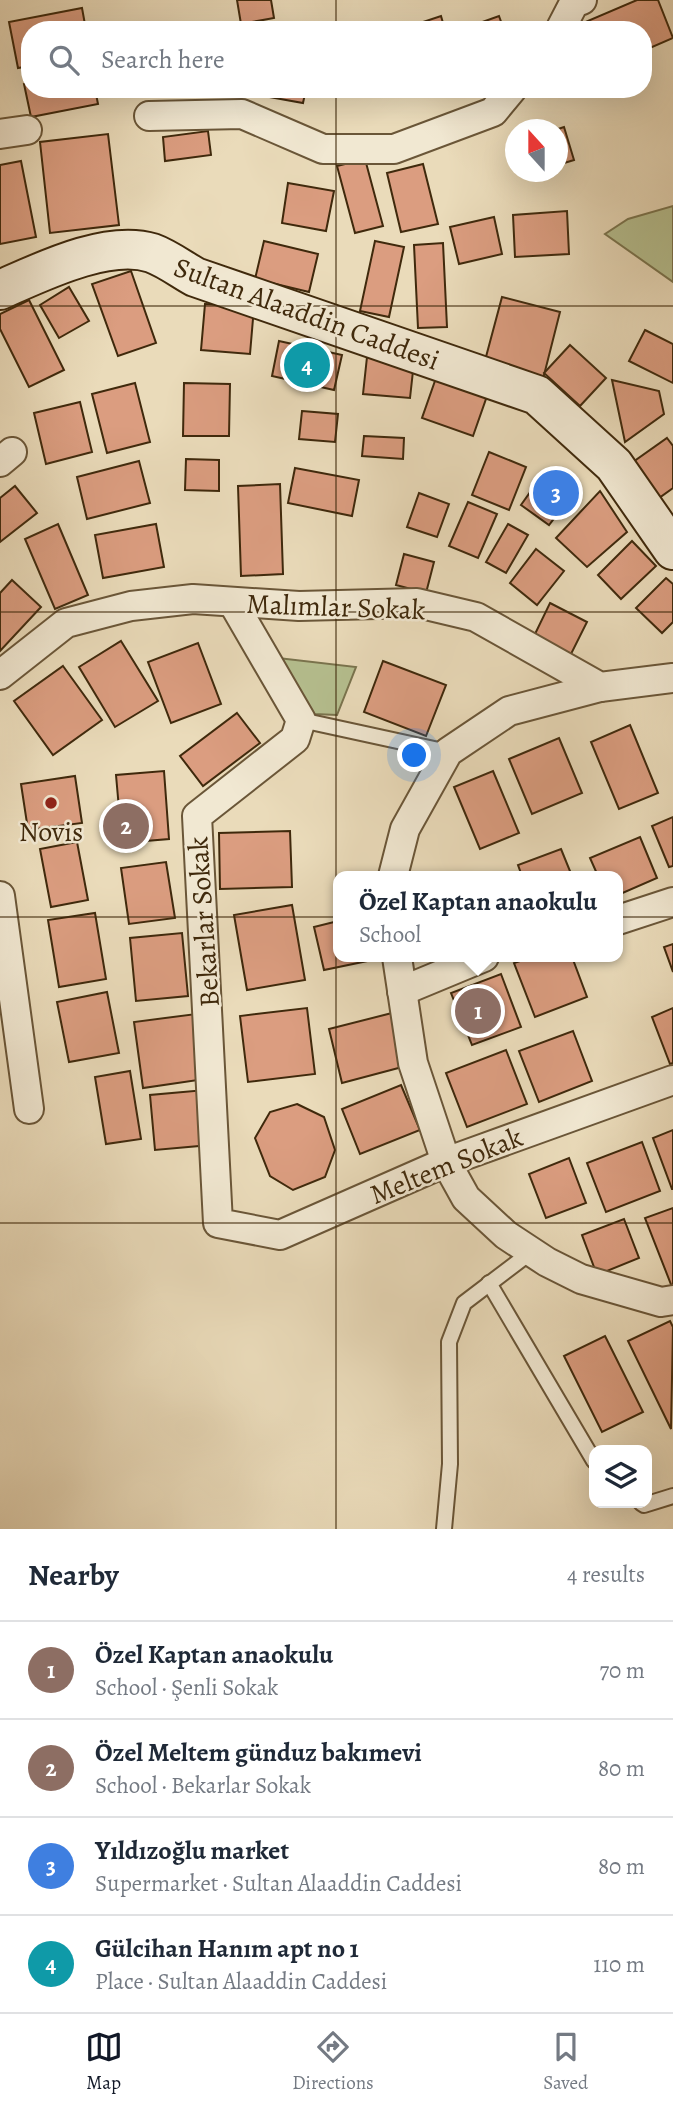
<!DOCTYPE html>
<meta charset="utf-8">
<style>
body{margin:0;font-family:Alegreya,serif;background:#f6f6f7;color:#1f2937}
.controls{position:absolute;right:21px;bottom:21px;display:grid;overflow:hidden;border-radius:14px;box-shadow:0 7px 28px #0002}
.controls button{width:63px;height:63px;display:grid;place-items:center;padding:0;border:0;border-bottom:2px solid #e0e1e3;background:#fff;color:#1f2937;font:35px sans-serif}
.compass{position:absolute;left:505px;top:119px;width:63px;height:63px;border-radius:50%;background:#fff;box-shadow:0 7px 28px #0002;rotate:339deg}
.you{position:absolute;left:415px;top:756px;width:24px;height:24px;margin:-18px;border:5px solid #fff;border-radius:50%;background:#1a73e8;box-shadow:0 0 0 10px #1a73e833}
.badge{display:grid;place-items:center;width:46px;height:46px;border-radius:50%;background:#111827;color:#fff;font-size:23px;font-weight:700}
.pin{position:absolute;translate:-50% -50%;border:4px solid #fff;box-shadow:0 2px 7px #0006}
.popup{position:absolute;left:333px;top:871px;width:290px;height:91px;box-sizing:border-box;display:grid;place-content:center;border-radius:14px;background:#fff;filter:drop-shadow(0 2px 5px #0005);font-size:23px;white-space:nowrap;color:#747a83}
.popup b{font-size:26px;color:#1f2937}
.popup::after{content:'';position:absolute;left:50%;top:100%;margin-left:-14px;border:14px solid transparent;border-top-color:#fff}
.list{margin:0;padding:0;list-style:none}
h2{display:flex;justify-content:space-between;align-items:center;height:91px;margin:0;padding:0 28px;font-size:30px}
h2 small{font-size:23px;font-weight:400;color:#747a83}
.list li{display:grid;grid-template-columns:46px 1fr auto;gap:21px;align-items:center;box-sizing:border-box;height:98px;padding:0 28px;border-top:2px solid #e0e1e3}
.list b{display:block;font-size:26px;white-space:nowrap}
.list p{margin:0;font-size:23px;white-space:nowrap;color:#747a83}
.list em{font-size:23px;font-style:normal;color:#747a83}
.icon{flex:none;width:38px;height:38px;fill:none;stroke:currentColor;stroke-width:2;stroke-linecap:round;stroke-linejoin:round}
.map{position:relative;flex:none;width:673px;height:1529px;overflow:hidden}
.search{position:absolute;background:#fff;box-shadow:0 7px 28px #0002;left:21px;right:21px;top:21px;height:77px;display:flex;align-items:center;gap:18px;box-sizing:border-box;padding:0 24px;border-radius:28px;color:#747a83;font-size:26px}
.sheet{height:483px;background:#fff}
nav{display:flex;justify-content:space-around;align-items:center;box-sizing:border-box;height:98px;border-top:2px solid #e0e1e3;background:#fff;font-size:19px;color:#747a83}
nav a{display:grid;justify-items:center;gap:4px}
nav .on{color:#111827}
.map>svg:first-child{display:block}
</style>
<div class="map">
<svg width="673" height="1529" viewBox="0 0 673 1529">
<rect width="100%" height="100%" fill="#eadbba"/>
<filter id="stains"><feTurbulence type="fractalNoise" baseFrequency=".00286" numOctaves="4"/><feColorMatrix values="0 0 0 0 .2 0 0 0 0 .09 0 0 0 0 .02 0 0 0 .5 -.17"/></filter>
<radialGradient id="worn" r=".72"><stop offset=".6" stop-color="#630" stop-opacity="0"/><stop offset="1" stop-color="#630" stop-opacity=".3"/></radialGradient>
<g fill="#b6c090" stroke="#7a744e" stroke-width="2">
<polygon points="673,206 673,282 605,234 628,219"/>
<polygon points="278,658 356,667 337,715 314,714"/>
</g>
<g fill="#db9d80" stroke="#3f290c" stroke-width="2">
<polygon points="237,0 271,0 274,18 241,24"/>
<polygon points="637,0 658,0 673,38 643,51 643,30 585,30 583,23"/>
<polygon points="82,8 86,30 30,30 30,66 18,68 9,22"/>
<polygon points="441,16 445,30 399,30"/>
<polygon points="499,16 504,30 460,30"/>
<polygon points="30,83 30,89 95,89 98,104 31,117 24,84"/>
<polygon points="254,89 306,89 303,103 253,94"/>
<polygon points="564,127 574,160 558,165 558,130 555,130"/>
<polygon points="208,131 211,155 165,161 163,137"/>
<polygon points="108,134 119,225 50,233 40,142"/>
<polygon points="365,159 383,226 355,233 337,166"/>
<polygon points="21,161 36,237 0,244 0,165"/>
<polygon points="423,164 438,224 401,232 387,173"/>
<polygon points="288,183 334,191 326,231 282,223"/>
<polygon points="567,211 569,254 515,257 513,215"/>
<polygon points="494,217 502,254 459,264 450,227"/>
<polygon points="264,241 318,254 309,292 255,279"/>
<polygon points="375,241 404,247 389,317 360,311"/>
<polygon points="443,243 447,327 418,328 414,245"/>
<polygon points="131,271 156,343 118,356 92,284"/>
<polygon points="69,287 89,321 59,338 40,305"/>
<polygon points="502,297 560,312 542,383 483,368"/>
<polygon points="29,300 64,370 29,387 0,329 0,314"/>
<polygon points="205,304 254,307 250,354 201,350"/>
<polygon points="645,330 673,344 673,383 629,361"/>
<polygon points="279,341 342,355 334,390 272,376"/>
<polygon points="570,345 606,378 580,406 544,373"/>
<polygon points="367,357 414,362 410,398 363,394"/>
<polygon points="436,378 487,396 473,436 422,418"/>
<polygon points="612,380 659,391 664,414 625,442"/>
<polygon points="135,383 150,442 107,453 92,394"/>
<polygon points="184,383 230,384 229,436 183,436"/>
<polygon points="80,402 92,452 46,464 34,413"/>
<polygon points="302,411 338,414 335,442 299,439"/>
<polygon points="364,436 404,438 403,459 362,456"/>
<polygon points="667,438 673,446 673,488 659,498 633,462"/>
<polygon points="489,452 526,467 509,510 472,495"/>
<polygon points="186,459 219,460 219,491 185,490"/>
<polygon points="139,461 150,503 87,519 77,477"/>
<polygon points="295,468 359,480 352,516 288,503"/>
<polygon points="543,474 572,495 549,525 521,505"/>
<polygon points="280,484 283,574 241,576 238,486"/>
<polygon points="15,486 37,513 0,542 0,498"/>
<polygon points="600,491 627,532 587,567 556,538"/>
<polygon points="419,493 449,504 437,537 407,527"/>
<polygon points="468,502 497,514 478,558 449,546"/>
<polygon points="58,524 88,595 55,609 25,539"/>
<polygon points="156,524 164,567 103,578 95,535"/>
<polygon points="508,524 528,535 506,573 486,562"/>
<polygon points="632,541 656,566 621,599 598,575"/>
<polygon points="536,549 564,571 537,605 510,583"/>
<polygon points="404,554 434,562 426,593 396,585"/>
<polygon points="666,578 673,584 673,622 662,633 636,608"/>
<polygon points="12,580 41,607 0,651 0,593"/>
<polygon points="550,603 587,622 571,654 534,636"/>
<polygon points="121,641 158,701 115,727 79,667"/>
<polygon points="198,643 221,704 171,723 148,662"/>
<polygon points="383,661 446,685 426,736 364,712"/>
<polygon points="63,666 102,720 53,755 14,701"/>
<polygon points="237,713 260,743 203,786 180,756"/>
<polygon points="630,725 658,793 619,809 591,742"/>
<polygon points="559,738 582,793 532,814 509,759"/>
<polygon points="164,771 169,839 122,843 116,775"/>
<polygon points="493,771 519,833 480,849 454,787"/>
<polygon points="75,776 82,823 28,830 21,784"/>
<polygon points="673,817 673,866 669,867 652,826"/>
<polygon points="290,831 292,887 220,889 219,833"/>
<polygon points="640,837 657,878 618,895 618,876 598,876 590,858"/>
<polygon points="77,842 88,900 51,907 40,849"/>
<polygon points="561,849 572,876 522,876 518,865"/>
<polygon points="166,862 175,918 129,924 121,868"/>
<polygon points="292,905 305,980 247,990 234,915"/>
<polygon points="95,913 106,979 59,987 48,920"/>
<polygon points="338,921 338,957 382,958 324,970 314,927"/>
<polygon points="182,933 188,996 136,1001 130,938"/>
<polygon points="673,944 673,972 664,947"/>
<polygon points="532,957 572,957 587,997 535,1017 514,963"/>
<polygon points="501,974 521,1027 472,1045 451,993"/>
<polygon points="107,992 119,1053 69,1062 57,1002"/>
<polygon points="307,1008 315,1074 248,1082 240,1016"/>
<polygon points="673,1008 673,1063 670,1064 652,1017"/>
<polygon points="392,1013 406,1066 342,1083 329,1029"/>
<polygon points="196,1014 205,1079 143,1088 134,1022"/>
<polygon points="573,1031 592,1081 539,1102 519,1051"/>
<polygon points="506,1050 527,1104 467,1127 446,1073"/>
<polygon points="130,1071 141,1139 106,1144 95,1077"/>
<polygon points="401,1085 420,1130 360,1154 342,1109"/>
<polygon points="205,1090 210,1145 155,1150 150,1095"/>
<polygon points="297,1104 324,1117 335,1150 325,1177 293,1190 270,1176 255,1138 270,1112"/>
<polygon points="673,1130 673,1189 672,1189 653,1138"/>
<polygon points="642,1142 660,1191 606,1212 587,1163"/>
<polygon points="569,1158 586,1203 546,1218 529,1174"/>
<polygon points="673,1208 673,1287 672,1287 645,1218"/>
<polygon points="624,1219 639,1258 597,1275 582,1235"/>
<polygon points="670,1321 673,1327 671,1429 628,1341"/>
<polygon points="605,1336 643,1412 602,1432 564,1356"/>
</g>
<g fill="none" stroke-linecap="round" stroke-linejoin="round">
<defs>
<g id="lane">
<polyline points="301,720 448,752"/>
<polyline points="489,1283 594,1461"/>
<polyline points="641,1503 644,1505 673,1496"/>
<polyline points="444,1529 450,1464 449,1342 464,1303 531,1252"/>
</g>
<g id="street">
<polyline points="560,30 574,3 582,0"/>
<polyline points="149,116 242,114 323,149 394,149 493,112 512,89"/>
<polyline points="0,134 27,130"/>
<polyline points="0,462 12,452"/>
<polyline points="233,603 301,720 295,739 197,816 218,1223 280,1235 446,1162 673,1080"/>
<polyline points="0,675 66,623 131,606 193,599 299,606 417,603 476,617 600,687 673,678"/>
<polyline points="393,876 405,829 448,752 509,711 600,687"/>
<polyline points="0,896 29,1109"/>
<polyline points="618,920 673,902"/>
<polyline points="397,957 413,1063 446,1162 466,1198 506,1235 547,1262 581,1279 661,1302 673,1300"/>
<polyline points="402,991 484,957"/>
</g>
<path id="secondary" d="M0 290C41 272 107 239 152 253 166 258 181 269 195 277L537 395 614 465 673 550"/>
</defs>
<use href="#lane" stroke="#6a5638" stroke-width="18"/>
<use href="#street" stroke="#6a5638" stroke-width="32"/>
<use href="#secondary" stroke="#3f290c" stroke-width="42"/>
<use href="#lane" stroke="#f1e8d2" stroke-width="14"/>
<use href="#street" stroke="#f1e8d2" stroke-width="28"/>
<use href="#secondary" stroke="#f1e8d2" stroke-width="38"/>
</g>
<path fill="none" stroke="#3f290c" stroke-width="2" stroke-opacity="0.55" d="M336 0V30M336 89V1529M0 306H673M0 612H673M0 917H673M0 1223H673"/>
<circle fill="#8f2418" stroke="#f1e8d2" stroke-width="2.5" cx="51" cy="803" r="7"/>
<g text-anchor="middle" stroke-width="5" stroke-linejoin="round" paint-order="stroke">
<g font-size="28" fill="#3f290c" stroke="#f1e8d2">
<text transform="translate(307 313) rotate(20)" y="10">Sultan Alaaddin Caddesi</text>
<text transform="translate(336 606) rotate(2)" y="10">Malımlar Sokak</text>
<text transform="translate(203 922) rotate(-94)" y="10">Bekarlar Sokak</text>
<text transform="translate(446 1165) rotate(-22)" y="10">Meltem Sokak</text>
</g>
<g font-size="28" fill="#3f290c" stroke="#f1e8d2">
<text x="51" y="841">Novis</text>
</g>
</g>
<rect width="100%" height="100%" filter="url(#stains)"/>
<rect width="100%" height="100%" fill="url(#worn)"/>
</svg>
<div class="controls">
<button><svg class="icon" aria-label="layers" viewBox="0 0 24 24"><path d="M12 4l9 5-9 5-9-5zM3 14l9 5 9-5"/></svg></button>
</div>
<svg class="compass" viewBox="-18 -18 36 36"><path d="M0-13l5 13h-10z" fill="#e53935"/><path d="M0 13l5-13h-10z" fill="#747a83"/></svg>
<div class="you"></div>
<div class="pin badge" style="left:478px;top:1011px;background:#8d6e63">1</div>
<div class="popup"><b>Özel Kaptan anaokulu</b>School</div>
<div class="pin badge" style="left:126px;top:826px;background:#8d6e63">2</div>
<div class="pin badge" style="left:556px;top:493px;background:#3f7fe0">3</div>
<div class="pin badge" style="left:307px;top:365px;background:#0f9aa8">4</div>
<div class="search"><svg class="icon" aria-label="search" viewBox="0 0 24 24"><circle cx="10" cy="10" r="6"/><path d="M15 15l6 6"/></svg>Search here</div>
</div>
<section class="sheet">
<h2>Nearby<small>4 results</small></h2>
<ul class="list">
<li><span class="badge" style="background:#8d6e63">1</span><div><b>Özel Kaptan anaokulu</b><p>School · Şenli Sokak</p></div><em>70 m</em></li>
<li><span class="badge" style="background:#8d6e63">2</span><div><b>Özel Meltem günduz bakımevi</b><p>School · Bekarlar Sokak</p></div><em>80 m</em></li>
<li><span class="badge" style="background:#3f7fe0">3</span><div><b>Yıldızoğlu market</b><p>Supermarket · Sultan Alaaddin Caddesi</p></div><em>80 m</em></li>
<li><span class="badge" style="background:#0f9aa8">4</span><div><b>Gülcihan Hanım apt no 1</b><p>Place · Sultan Alaaddin Caddesi</p></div><em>110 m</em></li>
</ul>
</section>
<nav>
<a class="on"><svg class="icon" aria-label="map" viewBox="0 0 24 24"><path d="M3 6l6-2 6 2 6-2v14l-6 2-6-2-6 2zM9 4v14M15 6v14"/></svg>Map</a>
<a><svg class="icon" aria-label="directions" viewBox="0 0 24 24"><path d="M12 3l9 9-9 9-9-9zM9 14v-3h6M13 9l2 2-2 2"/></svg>Directions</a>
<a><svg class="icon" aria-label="saved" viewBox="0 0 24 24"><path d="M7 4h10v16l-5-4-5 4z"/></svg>Saved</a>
</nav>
